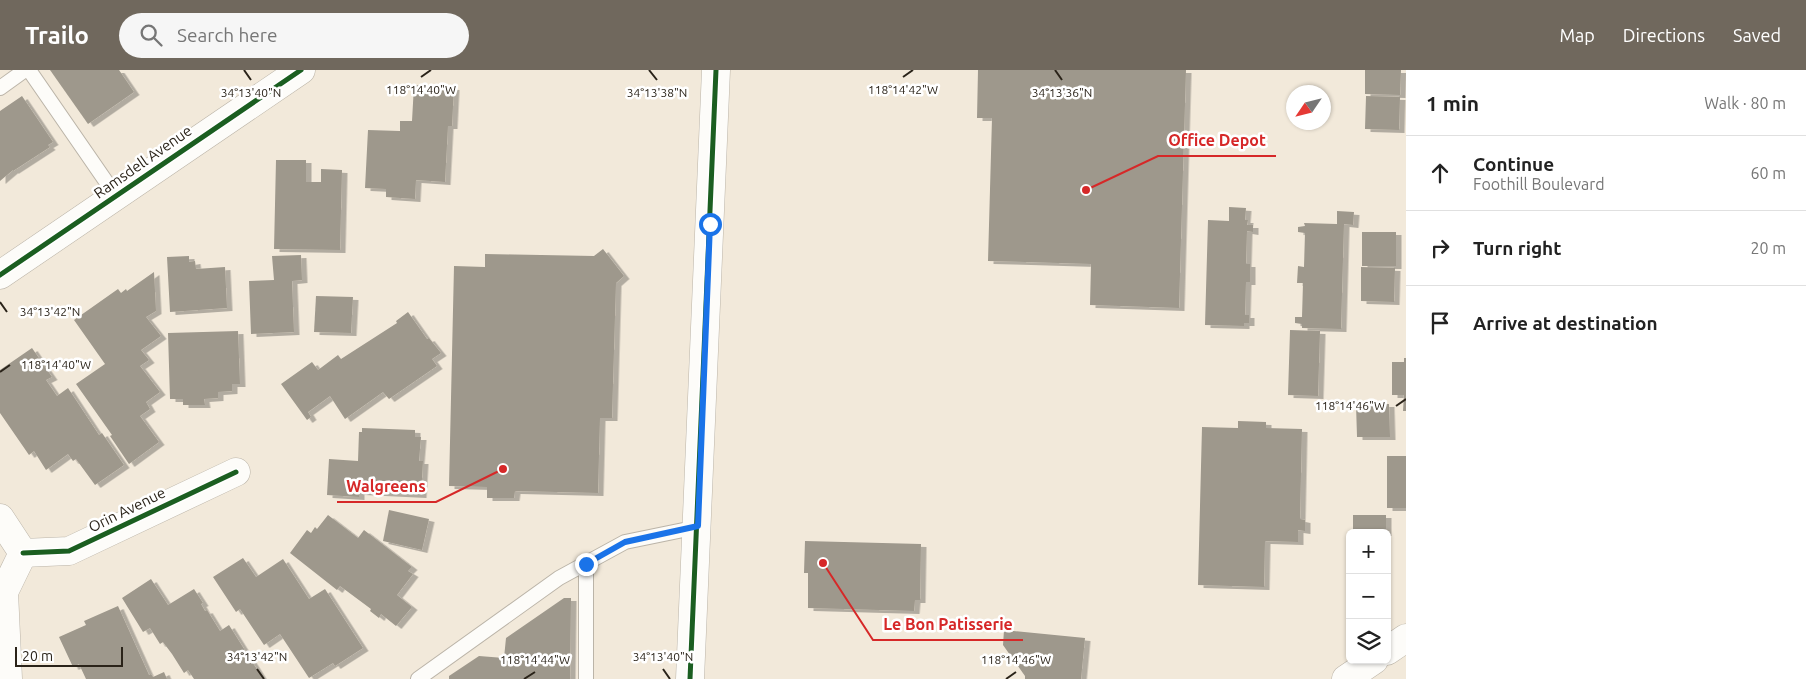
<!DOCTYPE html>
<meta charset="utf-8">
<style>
body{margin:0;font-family:Ubuntu,sans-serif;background:#f6f6f6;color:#222}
.controls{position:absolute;right:15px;bottom:15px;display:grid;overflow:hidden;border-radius:8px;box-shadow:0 1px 4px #0004}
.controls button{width:45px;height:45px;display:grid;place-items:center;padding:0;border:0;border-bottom:1px solid #e0e0e0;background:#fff;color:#222;font:25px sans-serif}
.compass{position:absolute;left:1286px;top:15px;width:45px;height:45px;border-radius:50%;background:#fff;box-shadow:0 1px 4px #0004;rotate:235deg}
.scale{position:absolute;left:15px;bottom:12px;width:108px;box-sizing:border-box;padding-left:5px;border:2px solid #2a2319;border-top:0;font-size:14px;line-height:18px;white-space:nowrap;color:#2a2319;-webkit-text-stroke:4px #fff;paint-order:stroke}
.stop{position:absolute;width:15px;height:15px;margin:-11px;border:4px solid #1a73e8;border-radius:50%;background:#fff}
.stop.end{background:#1a73e8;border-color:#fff;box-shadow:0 1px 5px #0008}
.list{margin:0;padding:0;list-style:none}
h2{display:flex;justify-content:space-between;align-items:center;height:65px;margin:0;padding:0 20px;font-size:21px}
h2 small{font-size:16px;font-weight:400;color:#767676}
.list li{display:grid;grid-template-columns:32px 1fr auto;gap:15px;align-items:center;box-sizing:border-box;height:75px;padding:0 20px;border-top:1px solid #e0e0e0}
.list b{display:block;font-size:19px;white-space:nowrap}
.list p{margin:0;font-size:16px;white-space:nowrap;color:#767676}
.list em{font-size:16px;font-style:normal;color:#767676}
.icon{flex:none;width:28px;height:28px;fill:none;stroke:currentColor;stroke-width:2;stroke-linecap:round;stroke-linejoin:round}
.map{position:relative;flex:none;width:1406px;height:609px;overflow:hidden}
header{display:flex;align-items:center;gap:30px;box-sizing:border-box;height:70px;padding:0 25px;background:#70685d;color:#fff}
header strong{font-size:24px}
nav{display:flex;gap:28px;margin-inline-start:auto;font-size:18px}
.search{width:350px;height:45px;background:#f6f6f6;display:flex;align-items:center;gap:12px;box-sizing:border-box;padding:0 18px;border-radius:28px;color:#767676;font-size:19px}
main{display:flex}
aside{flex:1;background:#fff}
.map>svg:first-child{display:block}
</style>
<header>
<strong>Trailo</strong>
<div class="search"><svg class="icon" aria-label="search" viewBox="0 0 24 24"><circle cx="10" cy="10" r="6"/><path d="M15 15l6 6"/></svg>Search here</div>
<nav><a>Map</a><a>Directions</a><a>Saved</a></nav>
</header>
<main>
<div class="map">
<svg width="1406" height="609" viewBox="0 0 1406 609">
<defs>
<filter id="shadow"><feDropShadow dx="5.5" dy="3" stdDeviation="0" flood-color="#0004"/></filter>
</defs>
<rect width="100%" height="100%" fill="#f2e9da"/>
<g fill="#9e988c" filter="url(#shadow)">
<polygon points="50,0 119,0 134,22 88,54"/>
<polygon points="978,0 1186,0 1179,238 1090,235 1091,194 988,191 992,48 977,48"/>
<polygon points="1365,0 1401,0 1400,25 1365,24"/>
<polygon points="414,15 454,17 452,56 448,56 445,112 416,110 415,129 386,127 386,119 365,118 368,60 400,61 400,51 412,51"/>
<polygon points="22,26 53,72 48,75 50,77 13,101 13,100 0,111 0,41"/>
<polygon points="1366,26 1400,27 1399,60 1365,59"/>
<polygon points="276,90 306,90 306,112 321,112 321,99 342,100 340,180 274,179"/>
<polygon points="1229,137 1246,138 1245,150 1248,150 1247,155 1253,155 1253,162 1247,161 1246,194 1250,194 1250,212 1246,212 1245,245 1249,245 1249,253 1244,253 1244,256 1205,255 1208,150 1229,151"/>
<polygon points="1337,141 1354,142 1353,155 1344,154 1341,259 1302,258 1302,254 1295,253 1295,247 1302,247 1303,213 1297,213 1298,196 1304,197 1305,163 1298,162 1298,157 1305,156 1304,153 1337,154"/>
<rect x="1362" y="162" width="34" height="34"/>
<polygon points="603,179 624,206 616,213 612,348 600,348 598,423 515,421 514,428 487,428 487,417 449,416 454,196 485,197 485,184 594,186"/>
<polygon points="301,185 302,210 292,211 294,262 251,264 249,211 274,210 272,186"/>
<polygon points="189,186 189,192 195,191 196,199 225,197 227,238 170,242 167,187"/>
<polygon points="1361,197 1395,198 1394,232 1361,231"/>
<polygon points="154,202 156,241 146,247 161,266 141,280 149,290 140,296 160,322 146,332 150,339 140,346 159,372 129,394 110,366 112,365 76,314 105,294 74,250 118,219 121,223 126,219 127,221"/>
<polygon points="316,226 353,227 351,263 314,262"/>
<polygon points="408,242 427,269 429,268 441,283 432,289 437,296 389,329 383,322 345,349 330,326 308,342 311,347 307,350 281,314 312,292 318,300 338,285 341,289 397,253 396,251"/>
<polygon points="1290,260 1320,261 1318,326 1288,325"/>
<polygon points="238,261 240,314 232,314 232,321 218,322 218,328 204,329 205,335 183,335 183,329 170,329 168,263"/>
<polygon points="32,278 52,307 46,310 57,326 68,318 99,365 102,363 124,395 95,415 76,389 73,391 68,384 46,400 34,381 29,385 0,343 0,300"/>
<polygon points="1404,288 1406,288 1406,341 1403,341 1404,325 1392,325 1392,292 1404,292"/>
<polygon points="1356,334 1389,334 1390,367 1357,367"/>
<polygon points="1238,351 1266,352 1266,358 1302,359 1300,449 1305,450 1305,461 1298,460 1298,472 1265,471 1264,517 1198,515 1202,357 1238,358"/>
<polygon points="362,358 415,360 415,367 421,367 419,391 423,391 421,425 359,422 359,427 327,425 329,389 358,391 359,362 362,362"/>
<rect x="1387" y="386" width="19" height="52"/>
<polygon points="389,440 429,449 422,480 383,471"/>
<polygon points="328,445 358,468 364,460 412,497 408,501 413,504 397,525 412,537 396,556 381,544 379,548 370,541 371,539 340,516 337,520 290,483 307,460 311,463 315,457 317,459"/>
<rect x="1353" y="445" width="33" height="18"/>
<polygon points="805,471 921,474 920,530 915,530 914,541 808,538 808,503 804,503"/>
<polygon points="243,488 256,507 283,489 309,529 325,519 363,578 335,596 333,593 309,608 280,564 264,575 240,539 236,542 213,507"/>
<polygon points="151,509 168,535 194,519 203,533 201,534 205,541 207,540 220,561 229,555 263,609 194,609 188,600 184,603 172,584 163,572 160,574 150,558 143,562 122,528"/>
<polygon points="564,528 571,528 570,609 449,609 449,606 479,586 504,588 506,568"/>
<polygon points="118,536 149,605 151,604 153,607 164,602 167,609 86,609 79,594 73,597 59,567 86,555 84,551"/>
<polygon points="1004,560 1085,568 1081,609 1025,609 1025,606 1003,575"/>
</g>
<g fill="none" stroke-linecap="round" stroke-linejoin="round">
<defs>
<g id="service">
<polyline points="29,0 116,126"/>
<polyline points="0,18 25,0"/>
<polyline points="586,494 586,609"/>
<polyline points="418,609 559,508 625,472 698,457"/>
</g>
<g id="minor">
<polyline points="0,448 23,483 4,522 8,609"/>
<polyline points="23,483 69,481 236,402"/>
<polyline points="1387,581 1406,568"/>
<polyline points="1346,609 1374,590"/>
</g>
<polyline id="tertiary" points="0,205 301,0"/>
<polyline id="primary" points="690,609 716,0"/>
</defs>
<use href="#service" stroke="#bbb4a8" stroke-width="16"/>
<use href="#minor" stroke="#bbb4a8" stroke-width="29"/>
<use href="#tertiary" stroke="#bbb4a8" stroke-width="29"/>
<use href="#primary" stroke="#bbb4a8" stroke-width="29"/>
<use href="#service" stroke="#fdfcf9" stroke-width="14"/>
<use href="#minor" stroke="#fdfcf9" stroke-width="28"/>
<use href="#tertiary" stroke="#fdfcf9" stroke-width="28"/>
<use href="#primary" stroke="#fdfcf9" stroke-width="28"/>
<defs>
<g id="cycleway">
<polyline points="0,205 301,0"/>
<polyline points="23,483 69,481 236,402"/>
<polyline points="690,609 716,0"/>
</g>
</defs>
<use href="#cycleway" stroke="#fff" stroke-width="8"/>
<use href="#cycleway" stroke="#1b5e20" stroke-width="5"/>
</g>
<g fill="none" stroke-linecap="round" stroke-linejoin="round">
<polyline stroke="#1a73e8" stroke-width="6" points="586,494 625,472 698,456 710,154"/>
</g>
<path fill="none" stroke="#2a2319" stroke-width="2" d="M244 0 251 10M649 0 657 10M1055 0 1062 10M421 7 431 0M903 7 913 0M0 232 7 242M0 302 10 295M1396 336 1406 329M257 599 264 609M663 599 670 609M524 609 535 602M1006 609 1016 602"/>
<g text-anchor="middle" stroke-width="5" stroke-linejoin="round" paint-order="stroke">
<g font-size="15" fill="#2a2319" stroke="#fff">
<text transform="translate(143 92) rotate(-35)" y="5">Ramsdell Avenue</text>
<text transform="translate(127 440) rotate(-26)" y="5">Orin Avenue</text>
</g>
</g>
<g font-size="12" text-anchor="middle" fill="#2a2319" stroke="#fff" stroke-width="5" stroke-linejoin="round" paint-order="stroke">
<text x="903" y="24">118°14'42"W</text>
<text x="421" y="24">118°14'40"W</text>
<text x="251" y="27">34°13'40"N</text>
<text x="657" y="27">34°13'38"N</text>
<text x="1062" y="27">34°13'36"N</text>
<text x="50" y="246">34°13'42"N</text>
<text x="56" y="299">118°14'40"W</text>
<text x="1350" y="340">118°14'46"W</text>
<text x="257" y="591">34°13'42"N</text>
<text x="663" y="591">34°13'40"N</text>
<text x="535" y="594">118°14'44"W</text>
<text x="1016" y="594">118°14'46"W</text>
</g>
<path fill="none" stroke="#d62828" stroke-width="2" d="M1086 120L1158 86H1276M503 399L436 432H337M823 493L873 570H1023"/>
<g fill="#d62828" stroke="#fff" stroke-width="2">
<circle cx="1086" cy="120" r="5"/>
<circle cx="503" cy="399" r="5"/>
<circle cx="823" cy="493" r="5"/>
</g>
<g font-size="16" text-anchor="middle" font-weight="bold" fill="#d62828" stroke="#fff" stroke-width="5" stroke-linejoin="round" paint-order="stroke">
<text x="1217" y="76">Office Depot</text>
<text x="386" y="422">Walgreens</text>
<text x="948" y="560">Le Bon Patisserie</text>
</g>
</svg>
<div class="controls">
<button>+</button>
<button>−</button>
<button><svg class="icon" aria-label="layers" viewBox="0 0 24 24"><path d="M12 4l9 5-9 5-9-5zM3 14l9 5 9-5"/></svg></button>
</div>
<svg class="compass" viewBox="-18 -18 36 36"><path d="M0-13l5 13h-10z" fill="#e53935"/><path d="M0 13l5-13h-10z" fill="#767676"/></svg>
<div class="scale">20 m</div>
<div class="stop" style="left:710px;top:154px"></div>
<div class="stop end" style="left:586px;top:494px"></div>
</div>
<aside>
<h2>1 min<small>Walk · 80 m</small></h2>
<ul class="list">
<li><svg class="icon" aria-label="ahead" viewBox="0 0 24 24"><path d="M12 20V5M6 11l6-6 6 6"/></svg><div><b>Continue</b><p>Foothill Boulevard</p></div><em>60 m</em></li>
<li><svg class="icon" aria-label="right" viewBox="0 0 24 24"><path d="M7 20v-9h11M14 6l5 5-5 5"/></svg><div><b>Turn right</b></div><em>20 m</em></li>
<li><svg class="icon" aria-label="arrive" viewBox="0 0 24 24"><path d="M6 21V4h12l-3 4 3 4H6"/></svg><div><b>Arrive at destination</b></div></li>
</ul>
</aside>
</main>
